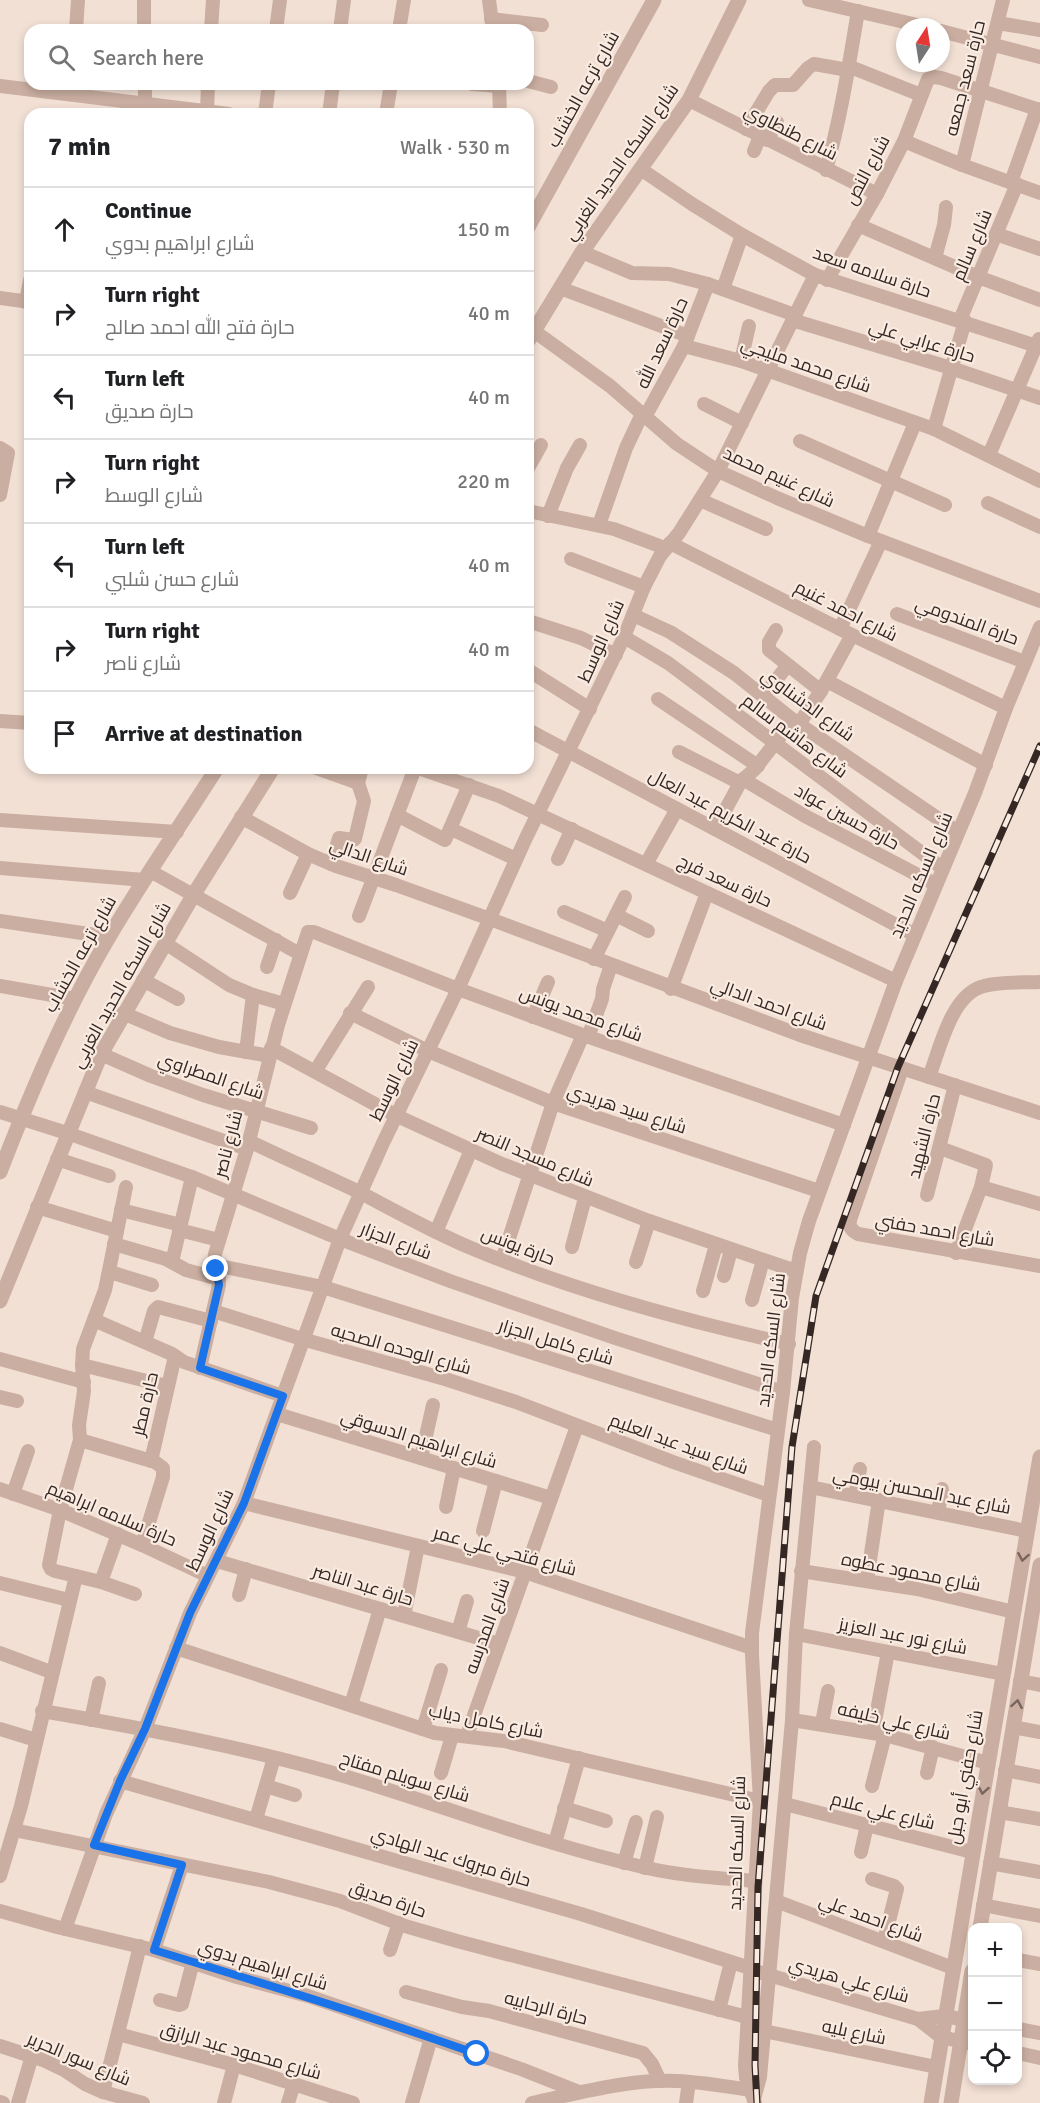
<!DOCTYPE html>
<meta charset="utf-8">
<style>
body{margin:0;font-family:Signika,Cairo,sans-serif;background:#f6f6f6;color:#202124}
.controls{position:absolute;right:18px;bottom:18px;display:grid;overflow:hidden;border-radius:12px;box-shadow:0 3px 9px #0003}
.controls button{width:54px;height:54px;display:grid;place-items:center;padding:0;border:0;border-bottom:2px solid #e0e0e0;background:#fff;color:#202124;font:30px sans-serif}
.compass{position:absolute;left:896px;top:18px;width:54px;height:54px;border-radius:50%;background:#fff;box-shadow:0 3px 9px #0003;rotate:12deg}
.stop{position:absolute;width:18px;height:18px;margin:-14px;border:4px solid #1a73e8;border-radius:50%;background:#fff}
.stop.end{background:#1a73e8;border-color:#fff;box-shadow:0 2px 6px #0008}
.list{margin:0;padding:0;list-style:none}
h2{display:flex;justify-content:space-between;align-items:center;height:78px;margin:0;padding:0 24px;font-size:26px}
h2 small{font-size:20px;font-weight:400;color:#757577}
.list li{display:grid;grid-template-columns:39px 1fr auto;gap:18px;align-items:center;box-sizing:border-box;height:84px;padding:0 24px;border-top:2px solid #e0e0e0}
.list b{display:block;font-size:22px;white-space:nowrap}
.list p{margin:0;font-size:20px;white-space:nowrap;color:#757577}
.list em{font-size:20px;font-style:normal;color:#757577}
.icon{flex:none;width:33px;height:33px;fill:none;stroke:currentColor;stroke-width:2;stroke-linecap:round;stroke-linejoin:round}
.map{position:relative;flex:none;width:1040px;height:2103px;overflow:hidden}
.search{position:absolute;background:#fff;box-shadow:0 3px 9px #0003;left:24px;top:24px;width:510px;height:66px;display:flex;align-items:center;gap:15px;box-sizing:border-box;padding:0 21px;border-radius:18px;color:#757577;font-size:22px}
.panel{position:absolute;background:#fff;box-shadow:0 3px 9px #0003;left:24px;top:108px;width:510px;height:666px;border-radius:18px}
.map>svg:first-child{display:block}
</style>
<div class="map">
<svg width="1040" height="2103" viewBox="0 0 1040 2103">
<rect width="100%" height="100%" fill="#f2e0d5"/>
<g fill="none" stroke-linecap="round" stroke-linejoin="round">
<g stroke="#caaea1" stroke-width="14">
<polyline points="144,0 144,30"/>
<polyline points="489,0 493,30"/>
<polyline points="809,0 926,27"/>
<polyline points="491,19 542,25"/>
<polyline points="998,23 1040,30"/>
<polyline points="76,30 78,0"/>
<polyline points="211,30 213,0"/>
<polyline points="276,30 280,0"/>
<polyline points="340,30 344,0"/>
<polyline points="399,30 404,0"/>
<polyline points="941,31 1040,57"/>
<polyline points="848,66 921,95"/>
<polyline points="528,81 551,87"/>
<polyline points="145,84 145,104"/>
<polyline points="472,84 500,86"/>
<polyline points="499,84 500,114"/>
<polyline points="0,86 229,114"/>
<polyline points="689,100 877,194"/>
<polyline points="207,111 208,84"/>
<polyline points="265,114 269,84"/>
<polyline points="329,114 333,84"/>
<polyline points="386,114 391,84"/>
<polyline points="746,129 769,91 775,85 793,85 808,68 814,64 848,70"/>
<polyline points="767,140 777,122"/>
<polyline points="904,141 962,165 1040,193"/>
<polyline points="754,151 760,136"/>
<polyline points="962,165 1003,0"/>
<polyline points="642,170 692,204 742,235 815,275 1040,347"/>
<path d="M826 170C841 117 849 64 858 11"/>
<polyline points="1011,182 1037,109"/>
<polyline points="858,225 978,277 1040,300"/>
<polyline points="996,234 1040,249"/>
<polyline points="582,252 632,273 669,274 708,284 795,315"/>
<polyline points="935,258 944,225 946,207"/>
<polyline points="827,280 877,194 904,141 928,79 934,77 941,78 1040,110"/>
<polyline points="560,288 688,336"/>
<polyline points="723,289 742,235"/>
<polyline points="0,298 30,302"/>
<polyline points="26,302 30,280"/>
<polyline points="792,320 951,368 1040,398"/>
<polyline points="960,320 1017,184"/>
<polyline points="534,331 610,386 677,444 718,471 777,498 868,536 1040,601"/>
<polyline points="684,346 741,361 934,429 1040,481"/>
<polyline points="741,361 749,326"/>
<polyline points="704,404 742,423"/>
<polyline points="645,417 684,346 708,284"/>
<polyline points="934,429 965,321"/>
<polyline points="800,441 945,505"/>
<polyline points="0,448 8,453 0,495"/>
<polyline points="989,455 1039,339"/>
<polyline points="528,468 541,445"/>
<polyline points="700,500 766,529"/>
<polyline points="988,503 1040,527"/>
<polyline points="528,511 614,529 665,548"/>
<polyline points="548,516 567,468 580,445"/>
<polyline points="599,525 626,448 642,414"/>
<polyline points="868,536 915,423"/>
<polyline points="670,543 852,635 1006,708"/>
<polyline points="571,559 644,587"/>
<polyline points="897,614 1025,662"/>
<polyline points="633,615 670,632 734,673 793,720 958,832"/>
<polyline points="528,621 581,638 616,655"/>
<polyline points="840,629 881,541"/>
<polyline points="776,630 769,642 769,650 821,691"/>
<polyline points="624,637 668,663 942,868"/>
<polyline points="528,670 590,709"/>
<polyline points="827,681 986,765"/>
<polyline points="764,695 788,665"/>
<polyline points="658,699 758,766"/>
<polyline points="0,721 30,723"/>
<polyline points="799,724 821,691 852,635"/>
<polyline points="528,730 915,935"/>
<polyline points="679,752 740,783"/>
<polyline points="316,768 358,783"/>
<polyline points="418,768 499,796 896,981"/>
<polyline points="743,779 805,816 935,884"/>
<polyline points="397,815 445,840 469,785"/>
<polyline points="241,817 308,854 336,866 396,885 490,919 800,1035 1040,1113"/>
<polyline points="0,820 177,832"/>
<polyline points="451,829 516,859"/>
<polyline points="715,829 741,781 754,770 793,720"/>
<polyline points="558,859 572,829"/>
<polyline points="331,864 339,838 353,840 355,839 364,801 358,783 362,768"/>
<polyline points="646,864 677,809"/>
<polyline points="0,868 144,880"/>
<polyline points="150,871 300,954"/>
<polyline points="290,893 308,854"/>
<polyline points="564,912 608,931"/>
<polyline points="616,915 648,931"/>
<polyline points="359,916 415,768"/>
<polyline points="0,921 109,937"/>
<polyline points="165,943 229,985 253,995 284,1004"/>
<polyline points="594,959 625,897"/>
<polyline points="267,967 276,940"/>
<polyline points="143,980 178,999"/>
<polyline points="0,986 75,999"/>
<polyline points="671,989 707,893"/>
<polyline points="123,1013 170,1033 219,1047 270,1056"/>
<polyline points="350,1013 428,1051 553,1103 819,1191"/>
<polyline points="533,1017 548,982"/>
<polyline points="588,1037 602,999 603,989 611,965"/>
<polyline points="271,1048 397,1116 502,1164 649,1221 796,1271"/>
<polyline points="246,1052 253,995"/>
<polyline points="101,1054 151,1076 203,1095 311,1128"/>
<path d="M902 1069 850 1220C849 1227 851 1230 858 1234L1040 1266"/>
<polyline points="316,1070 368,987"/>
<path d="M929 1077C940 1049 951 994 984 986 1002 981 1022 983 1040 982"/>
<polyline points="85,1092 247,1149"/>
<polyline points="0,1112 67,1133 192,1177 340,1239 450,1281 615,1338 783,1392"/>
<path d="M249 1141C286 1159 324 1175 361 1193 397 1212 433 1232 471 1248 574 1291 681 1320 789 1344"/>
<polyline points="940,1148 986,1165 981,1187 956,1253"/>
<polyline points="57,1159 109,1176"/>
<polyline points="126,1187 105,1290 83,1349 82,1365 84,1391 79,1425 80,1440 60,1510 49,1565 51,1569 55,1571 101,1582 135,1594"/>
<polyline points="981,1187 1040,1204"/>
<polyline points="927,1195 955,1085"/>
<polyline points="37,1207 117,1231"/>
<polyline points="121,1210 181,1225"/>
<polyline points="179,1230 219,1240"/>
<polyline points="436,1232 471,1150"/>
<polyline points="114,1244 166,1259 186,1270 219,1279"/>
<polyline points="572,1247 585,1198"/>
<polyline points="502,1260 553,1103 583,1035"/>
<polyline points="172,1262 192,1177"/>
<polyline points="636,1262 649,1221"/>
<polyline points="215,1265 323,1287 778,1430"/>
<polyline points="110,1272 152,1285"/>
<polyline points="724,1276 731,1250"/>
<polyline points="703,1291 716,1245"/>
<polyline points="752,1300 763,1260"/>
<polyline points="213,1311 302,1339 445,1379 516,1402 673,1462 769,1495"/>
<polyline points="94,1320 172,1354 184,1362 283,1396"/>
<polyline points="145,1342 154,1311 158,1307 211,1321"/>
<polyline points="0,1359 84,1382"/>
<polyline points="82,1365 167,1386"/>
<path d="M200 1368 219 1285C219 1273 213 1265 215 1254L247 1149 278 1025 308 932H314L458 989 583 1035 844 1125"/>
<polyline points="0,1397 17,1401"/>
<polyline points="277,1414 551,1498"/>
<polyline points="80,1440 155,1462 163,1468 163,1477 142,1545"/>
<polyline points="421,1458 433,1405"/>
<polyline points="151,1461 175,1356"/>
<polyline points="810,1487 1027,1531"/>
<polyline points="0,1489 60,1510 142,1545 208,1576"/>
<polyline points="13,1494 28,1451"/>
<polyline points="855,1496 860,1469"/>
<polyline points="244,1503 525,1572 752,1648"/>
<polyline points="446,1507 454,1468"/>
<polyline points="938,1512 942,1489"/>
<polyline points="483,1531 496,1481"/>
<polyline points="217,1561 499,1644"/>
<polyline points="801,1571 917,1589 1014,1612"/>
<polyline points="867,1580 879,1500"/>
<polyline points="101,1582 118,1534"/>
<polyline points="0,1583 69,1600"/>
<polyline points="239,1595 246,1569"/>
<polyline points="404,1616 418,1546"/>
<polyline points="458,1632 467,1601"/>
<polyline points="796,1634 1003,1674"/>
<polyline points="176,1648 435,1733 504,1741 760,1801"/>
<polyline points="0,1653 51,1672"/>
<polyline points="1020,1681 1040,1685"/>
<polyline points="351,1705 380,1609"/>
<path d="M42 1711C148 1729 254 1749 357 1780 452 1809 546 1845 643 1867 679 1876 718 1878 755 1881"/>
<polyline points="91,1720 99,1683"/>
<polyline points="792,1720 885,1735 988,1763"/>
<polyline points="822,1723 828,1691"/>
<polyline points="1013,1727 1040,1732"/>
<polyline points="0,1729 36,1740"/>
<polyline points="423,1729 441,1670"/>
<polyline points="873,1732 888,1652"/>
<polyline points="467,1735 577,1426"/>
<polyline points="1005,1770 1040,1777"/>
<polyline points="441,1773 452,1736"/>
<polyline points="927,1773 933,1747"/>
<polyline points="120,1781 581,1914 750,1968 755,1971 918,2019 941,2037 972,2044"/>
<polyline points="266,1786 295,1795"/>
<polyline points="872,1786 885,1735"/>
<polyline points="785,1804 972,1852"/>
<polyline points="564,1808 606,1821"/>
<polyline points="999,1812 1040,1819"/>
<polyline points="256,1819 274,1758"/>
<polyline points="14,1830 269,1882 340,1901 405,1926 457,1941 747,2017"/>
<polyline points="555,1843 579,1758"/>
<polyline points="861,1852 867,1825"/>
<polyline points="624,1863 636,1822"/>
<polyline points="990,1863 1040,1872"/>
<polyline points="645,1868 657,1817"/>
<polyline points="0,1876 21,1806 76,1576"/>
<polyline points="872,1879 894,1886 897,1889 884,1941"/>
<polyline points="776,1901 953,1968"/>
<polyline points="983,1905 1040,1916"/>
<polyline points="0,1911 57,1927 154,1950 237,1977 308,1996 521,2069 579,2092"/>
<polyline points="65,1929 106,1814 145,1729 190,1613 244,1503 340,1239 383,1143 458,989 525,840 624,637 644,587 660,556 679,533 718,471 815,275"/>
<polyline points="154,1950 182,1865"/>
<polyline points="390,1950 399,1923"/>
<polyline points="1018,1960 1040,1964"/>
<polyline points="406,1992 462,2007 489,2011 643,2053 652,2064 660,2081"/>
<polyline points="160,2000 179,2005 182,2004 193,1962"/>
<polyline points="719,2010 731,1962"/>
<polyline points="918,2019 944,2016 972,2021"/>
<polyline points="1018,2029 1040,2033"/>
<polyline points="764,2031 936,2067"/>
<polyline points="118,2034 234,2065 353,2103"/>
<polyline points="0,2046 43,2060 64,2070 85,2084 103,2092 143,2103"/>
<polyline points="1018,2053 1040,2058"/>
<polyline points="103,2092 140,1946"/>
<polyline points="754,2099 760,2077 792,1720 796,1634 814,1447"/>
<polyline points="0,2102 3,2103"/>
<polyline points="18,2103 32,2056"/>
<polyline points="224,2103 234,2065"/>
<polyline points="288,2103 294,2084"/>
<polyline points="412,2103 431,2038"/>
<path d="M532 2103C579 2093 628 2079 677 2081 701 2082 725 2086 750 2090"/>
<polyline points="686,2103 689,2082"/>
<polyline points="755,2103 746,2078 745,2066 760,1801 752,1655 752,1633 783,1392 792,1298 800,1253 809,1221 896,981 975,793 1006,708 1040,627"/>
</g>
<g stroke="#caaea1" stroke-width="15">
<polyline points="528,227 654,0"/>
<polyline points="528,341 582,252 689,100 739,0"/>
<path d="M0 1172C31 1092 65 1011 109 937 143 879 181 825 217 768"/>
<polyline points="0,1301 101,1054 194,894 273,768"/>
<polyline points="980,1928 1040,1565"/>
<polyline points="931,2103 1040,1457"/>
<polyline points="951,2103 972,1971"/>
</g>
<defs>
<polyline id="rail" points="757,2103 755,2065 758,1887 792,1447 816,1296 898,1067 1040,746"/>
</defs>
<use href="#rail" stroke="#342724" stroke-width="7"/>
<use href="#rail" stroke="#faebe1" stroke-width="4.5" stroke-dasharray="14" stroke-linecap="butt"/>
</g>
<defs><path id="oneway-chevron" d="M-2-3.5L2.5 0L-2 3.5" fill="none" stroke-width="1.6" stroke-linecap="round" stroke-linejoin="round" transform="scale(1.5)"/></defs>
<g stroke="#78645c">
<use href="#oneway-chevron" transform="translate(1023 1557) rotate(100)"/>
<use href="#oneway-chevron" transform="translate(1017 1704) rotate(-80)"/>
<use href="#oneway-chevron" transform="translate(983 1790) rotate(100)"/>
</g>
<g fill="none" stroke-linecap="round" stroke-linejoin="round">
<path stroke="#1a73e8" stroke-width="8" d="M216 1269 219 1285 200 1368 283 1396 244 1503 190 1613 145 1729 120 1781 94 1845 182 1865 154 1950C262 1983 370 2016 477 2054"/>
</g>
<g text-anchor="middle" stroke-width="4.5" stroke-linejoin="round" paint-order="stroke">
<g font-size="18" fill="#342724" stroke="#faebe1">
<text transform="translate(965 78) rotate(-76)" y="6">حارة سعد جمعه</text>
<text transform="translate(583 89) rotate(-61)" y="6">شارع ترعه الخشاب</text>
<text transform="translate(791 132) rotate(27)" y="6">شارع طنطاوي</text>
<text transform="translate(621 162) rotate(-55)" y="6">شارع السكه الحديد الغربي</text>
<text transform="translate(867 170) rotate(-62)" y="6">شارع النص</text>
<text transform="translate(972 245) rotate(-67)" y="6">شارع سالم</text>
<text transform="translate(872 272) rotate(19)" y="6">حارة سلامه سعد</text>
<text transform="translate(922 341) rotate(17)" y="6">حارة عرابي علي</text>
<text transform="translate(662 343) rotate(-65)" y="6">حارة سعد الله</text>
<text transform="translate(806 365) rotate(19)" y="6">شارع محمد مليجي</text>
<text transform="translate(779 477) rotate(25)" y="6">شارع غنيم محمد</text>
<text transform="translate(846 611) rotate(27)" y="6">شارع احمد غنيم</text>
<text transform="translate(967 621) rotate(20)" y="6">حارة المندومي</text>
<text transform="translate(601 641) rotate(-66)" y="6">شارع الوسط</text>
<text transform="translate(808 705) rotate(36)" y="6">شارع الدشناوي</text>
<text transform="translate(795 736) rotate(37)" y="6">شارع هاشم سالم</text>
<text transform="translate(730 816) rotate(28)" y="6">حارة عبد الكريم عبد العال</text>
<text transform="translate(847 817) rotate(29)" y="6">حارة حسين عواد</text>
<text transform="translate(369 857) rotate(19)" y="6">شارع الدالي</text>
<text transform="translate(921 875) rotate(-67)" y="6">شارع السكه الحديد</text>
<text transform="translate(725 881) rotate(25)" y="6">حارة سعد فرج</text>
<text transform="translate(80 954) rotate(-61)" y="6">شارع ترعه الخشاب</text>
<text transform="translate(121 985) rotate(-61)" y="6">شارع السكه الحديد الغربي</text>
<text transform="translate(769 1004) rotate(20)" y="6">شارع احمد الدالي</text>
<text transform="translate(581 1014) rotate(20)" y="6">شارع محمد يونس</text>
<text transform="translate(211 1076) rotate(19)" y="6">شارع المطراوي</text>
<text transform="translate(394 1080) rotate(-64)" y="6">شارع الوسط</text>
<text transform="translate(627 1109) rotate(18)" y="6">شارع سيد هريدي</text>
<text transform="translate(924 1136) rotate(-76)" y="6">حارة الشهيد</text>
<text transform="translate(228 1144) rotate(-75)" y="6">شارع ناصر</text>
<text transform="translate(535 1157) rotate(23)" y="6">شارع مسجد النصر</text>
<text transform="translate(935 1230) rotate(10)" y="6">شارع احمد حفني</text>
<text transform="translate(396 1241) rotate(21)" y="6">شارع الجزار</text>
<text transform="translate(518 1246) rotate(21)" y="6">حارة يونس</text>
<text transform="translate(771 1340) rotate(-83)" y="6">شارع السكه الحديد</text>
<text transform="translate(556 1342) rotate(17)" y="6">شارع كامل الجزار</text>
<text transform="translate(401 1349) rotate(16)" y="6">شارع الوحده الصحيه</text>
<text transform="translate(145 1404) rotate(-77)" y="6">حارة مطر</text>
<text transform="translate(419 1439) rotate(17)" y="6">شارع ابراهيم الدسوقي</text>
<text transform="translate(679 1444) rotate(20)" y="6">شارع سيد عبد العليم</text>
<text transform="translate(922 1491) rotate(11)" y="6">شارع عبد المحسن بيومي</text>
<text transform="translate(112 1514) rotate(23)" y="6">حارة سلامه ابراهيم</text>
<text transform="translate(210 1530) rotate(-65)" y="6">شارع الوسط</text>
<text transform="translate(505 1551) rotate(15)" y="6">شارع فتحي علي عمر</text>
<text transform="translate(911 1572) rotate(11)" y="6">شارع محمود عطوه</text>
<text transform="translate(363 1585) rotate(17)" y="6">حارة عبد الناصر</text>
<text transform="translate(487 1626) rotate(-70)" y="6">شارع المدرسه</text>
<text transform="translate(903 1636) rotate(11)" y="6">شارع نور عبد العزيز</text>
<text transform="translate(486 1721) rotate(11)" y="6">شارع كامل دياب</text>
<text transform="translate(894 1721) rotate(13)" y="6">شارع علي خليفه</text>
<text transform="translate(405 1777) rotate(17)" y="6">شارع سويلم مفتاح</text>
<text transform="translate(965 1777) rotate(-80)" y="6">شارع حفني أبو جبل</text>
<text transform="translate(883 1811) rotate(14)" y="6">شارع علي علام</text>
<text transform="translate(737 1843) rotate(-88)" y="6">شارع السكه الحديد</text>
<text transform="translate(451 1857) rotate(17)" y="6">حارة مبروك عبد الهادي</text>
<text transform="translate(388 1899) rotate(19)" y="6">حارة صديق</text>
<text transform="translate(871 1918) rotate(20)" y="6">شارع احمد علي</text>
<text transform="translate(263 1965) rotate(17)" y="6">شارع ابراهيم بدوي</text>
<text transform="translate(849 1980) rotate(16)" y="6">شارع علي هريدي</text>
<text transform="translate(546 2008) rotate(15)" y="6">حارة الرحابيه</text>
<text transform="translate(854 2032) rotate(12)" y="6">شارع بليه</text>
<text transform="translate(241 2051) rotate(16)" y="6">شارع محمود عبد الرازق</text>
<text transform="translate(79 2059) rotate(23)" y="6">شارع سور الحرير</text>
</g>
</g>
</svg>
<div class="controls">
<button>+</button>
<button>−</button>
<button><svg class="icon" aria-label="locate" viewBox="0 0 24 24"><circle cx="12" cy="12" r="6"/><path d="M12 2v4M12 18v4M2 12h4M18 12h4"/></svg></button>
</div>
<svg class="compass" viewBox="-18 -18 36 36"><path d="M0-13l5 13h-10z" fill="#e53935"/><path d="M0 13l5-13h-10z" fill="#757577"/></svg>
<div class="stop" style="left:477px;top:2054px"></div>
<div class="stop end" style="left:216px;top:1269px"></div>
<div class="search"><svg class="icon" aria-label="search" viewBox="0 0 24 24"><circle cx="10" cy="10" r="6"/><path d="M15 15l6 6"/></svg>Search here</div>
<section class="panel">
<h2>7 min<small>Walk · 530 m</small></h2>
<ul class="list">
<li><svg class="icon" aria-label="ahead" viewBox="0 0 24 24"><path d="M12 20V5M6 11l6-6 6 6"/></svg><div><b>Continue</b><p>شارع ابراهيم بدوي</p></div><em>150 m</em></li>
<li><svg class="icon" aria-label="right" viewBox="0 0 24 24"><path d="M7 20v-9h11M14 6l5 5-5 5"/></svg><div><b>Turn right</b><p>حارة فتح الله احمد صالح</p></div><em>40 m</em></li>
<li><svg class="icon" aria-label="left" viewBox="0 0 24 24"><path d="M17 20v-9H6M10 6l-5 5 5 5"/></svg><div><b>Turn left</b><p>حارة صديق</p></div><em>40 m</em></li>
<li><svg class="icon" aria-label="right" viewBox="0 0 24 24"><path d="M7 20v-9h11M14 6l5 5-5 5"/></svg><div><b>Turn right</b><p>شارع الوسط</p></div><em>220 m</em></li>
<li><svg class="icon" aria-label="left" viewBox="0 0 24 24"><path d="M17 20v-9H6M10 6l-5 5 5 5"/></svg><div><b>Turn left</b><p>شارع حسن شلبي</p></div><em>40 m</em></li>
<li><svg class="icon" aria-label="right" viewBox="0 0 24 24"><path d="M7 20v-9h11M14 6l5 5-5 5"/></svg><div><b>Turn right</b><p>شارع ناصر</p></div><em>40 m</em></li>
<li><svg class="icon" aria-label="arrive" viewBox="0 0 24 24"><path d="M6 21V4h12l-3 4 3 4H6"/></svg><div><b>Arrive at destination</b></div></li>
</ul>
</section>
</div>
